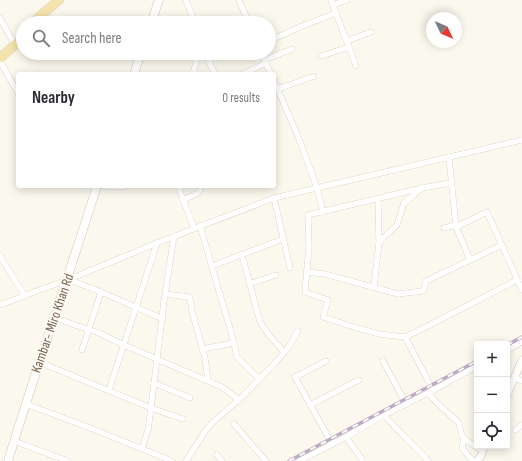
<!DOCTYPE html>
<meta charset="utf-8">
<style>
body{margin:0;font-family:"Sofia Sans Condensed",sans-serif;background:#f2f2f3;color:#2b2b33}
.controls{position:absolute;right:12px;bottom:12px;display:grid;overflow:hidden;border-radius:4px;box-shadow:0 2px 10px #0003}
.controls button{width:36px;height:36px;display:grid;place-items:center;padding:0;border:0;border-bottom:1px solid #e1e1e2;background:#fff;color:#2b2b33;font:20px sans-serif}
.compass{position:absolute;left:426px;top:12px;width:36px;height:36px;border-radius:50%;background:#fff;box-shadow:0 2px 10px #0003;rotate:134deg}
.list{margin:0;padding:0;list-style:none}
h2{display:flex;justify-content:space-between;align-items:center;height:52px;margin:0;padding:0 16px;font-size:17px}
h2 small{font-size:13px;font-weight:400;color:#7c7c81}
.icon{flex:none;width:22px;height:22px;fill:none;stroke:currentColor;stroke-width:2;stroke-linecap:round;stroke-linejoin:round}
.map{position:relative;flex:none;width:522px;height:461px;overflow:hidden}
.search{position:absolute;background:#fff;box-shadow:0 2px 10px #0003;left:16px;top:16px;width:260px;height:44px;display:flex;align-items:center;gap:10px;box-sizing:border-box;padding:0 14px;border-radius:22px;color:#7c7c81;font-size:15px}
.panel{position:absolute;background:#fff;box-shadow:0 2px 10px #0003;left:16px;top:72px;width:260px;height:116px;border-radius:4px}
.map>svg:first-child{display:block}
</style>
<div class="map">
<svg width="522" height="461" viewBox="0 0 522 461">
<rect width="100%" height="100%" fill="#fbf8ed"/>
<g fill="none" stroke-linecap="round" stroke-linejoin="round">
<defs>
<g id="minor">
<polyline points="186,0 195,23"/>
<polyline points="239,0 249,23"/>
<polyline points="331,0 356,66"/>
<polyline points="333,5 347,0"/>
<polyline points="0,18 12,40"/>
<polyline points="269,41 302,26 336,13"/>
<polyline points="347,41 371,32"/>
<polyline points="205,53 215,74"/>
<polyline points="261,53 271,74"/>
<polyline points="321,56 349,47"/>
<polyline points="264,60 292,49"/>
<polyline points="0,61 18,93"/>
<polyline points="193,74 197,59 201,53"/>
<polyline points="243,74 266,63"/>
<polyline points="274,81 298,136 317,188 323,212"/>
<polyline points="278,89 314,76"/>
<polyline points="449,157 456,227 470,260"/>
<polyline points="103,186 118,187 125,186"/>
<polyline points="178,186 194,228"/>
<polyline points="422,188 308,215 309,247 305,292 328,300 323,317 354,327 379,334 405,337 428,326 517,280"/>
<polyline points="274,198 290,268"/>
<polyline points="378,199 379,243"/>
<polyline points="183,200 198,193 202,186"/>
<polyline points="200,226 231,332 237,357 259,379"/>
<polyline points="456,227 487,212 522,290"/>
<polyline points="444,228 456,225"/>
<polyline points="242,255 260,322 269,335 284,352"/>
<polyline points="0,256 25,296"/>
<polyline points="212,266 283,239"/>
<polyline points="306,272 325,274 398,294 423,291 426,281 502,245"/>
<polyline points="69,281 73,281 101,292 163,319"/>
<polyline points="249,284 276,275"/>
<polyline points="374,287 379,243 383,238 397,225 404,203 415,194 422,188 451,183"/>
<polyline points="166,294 189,297 190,298 192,311 205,358 208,381"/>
<polyline points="0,305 77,276 157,243 274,198 522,140"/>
<polyline points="54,317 75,325 99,333 124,345 222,387 239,400"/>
<polyline points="405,337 433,390"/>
<polyline points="202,349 234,343"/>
<polyline points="82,350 101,292"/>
<polyline points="507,350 522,342"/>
<polyline points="326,361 295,377 332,444"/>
<polyline points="383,361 406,404"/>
<polyline points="39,362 151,408 183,419"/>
<polyline points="515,378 522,381"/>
<polyline points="154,383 190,398"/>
<polyline points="109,390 157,243"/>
<polyline points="428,393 437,403 459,423 461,433 463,437 467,441 483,451"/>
<polyline points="26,404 98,431 172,461"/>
<polyline points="310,405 359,380"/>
<path d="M384 415C398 431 414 445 428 461"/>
<polyline points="234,424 266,461"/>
<polyline points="515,430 522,425"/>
<polyline points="346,437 363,461"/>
<polyline points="464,438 462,448 473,461"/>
<polyline points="14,441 68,461"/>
<polyline points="142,448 148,430 151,408 164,301 174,236"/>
<polyline points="217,455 222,461"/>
<polyline points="186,461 206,430 213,422 242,397 276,362 288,348 298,331"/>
<polyline points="299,461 346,437 384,415 428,393 477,366"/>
</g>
<g id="tertiary">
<polyline points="507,395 522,360"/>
<polyline points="477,461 482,454 484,446"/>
</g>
<g id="secondary">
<polyline points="151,23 159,0"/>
<polyline points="134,74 141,53"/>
<path d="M8 461C36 369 68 278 97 186"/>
</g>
<g id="primary">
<polyline points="32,23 59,0"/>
<polyline points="0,58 23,38"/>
</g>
</defs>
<use href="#minor" stroke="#cdc2b3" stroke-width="6"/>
<use href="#tertiary" stroke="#cdc2b3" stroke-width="8"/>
<use href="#secondary" stroke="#d0c3b1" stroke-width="9"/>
<use href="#primary" stroke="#dbd6d2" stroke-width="10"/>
<use href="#minor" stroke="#fff" stroke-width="5.5"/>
<use href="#tertiary" stroke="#fff" stroke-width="7"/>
<use href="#secondary" stroke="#fff" stroke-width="8"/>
<use href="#primary" stroke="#f4e4ac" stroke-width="9"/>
<defs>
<g id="rail">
<polyline points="507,345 522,337"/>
<polyline points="289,461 477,361"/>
</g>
</defs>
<use href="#rail" stroke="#bdabc6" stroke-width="3.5"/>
<use href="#rail" stroke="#fefbf4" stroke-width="2" stroke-dasharray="6" stroke-linecap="butt"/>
</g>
<g text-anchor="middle" stroke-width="4" stroke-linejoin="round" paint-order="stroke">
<g font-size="14" fill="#766351" stroke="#fefbf4">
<text transform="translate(52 323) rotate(-71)" y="5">Kambar- Miro Khan Rd</text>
</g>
</g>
</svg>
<div class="controls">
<button>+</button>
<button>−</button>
<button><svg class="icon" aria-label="locate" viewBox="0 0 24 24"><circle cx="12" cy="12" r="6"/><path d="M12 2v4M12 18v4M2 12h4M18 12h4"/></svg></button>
</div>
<svg class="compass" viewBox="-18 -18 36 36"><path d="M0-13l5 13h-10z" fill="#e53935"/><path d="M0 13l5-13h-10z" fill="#7c7c81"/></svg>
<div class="search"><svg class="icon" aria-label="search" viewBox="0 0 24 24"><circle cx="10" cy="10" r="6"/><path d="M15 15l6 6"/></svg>Search here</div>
<section class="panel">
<h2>Nearby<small>0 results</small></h2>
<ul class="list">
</ul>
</section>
</div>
